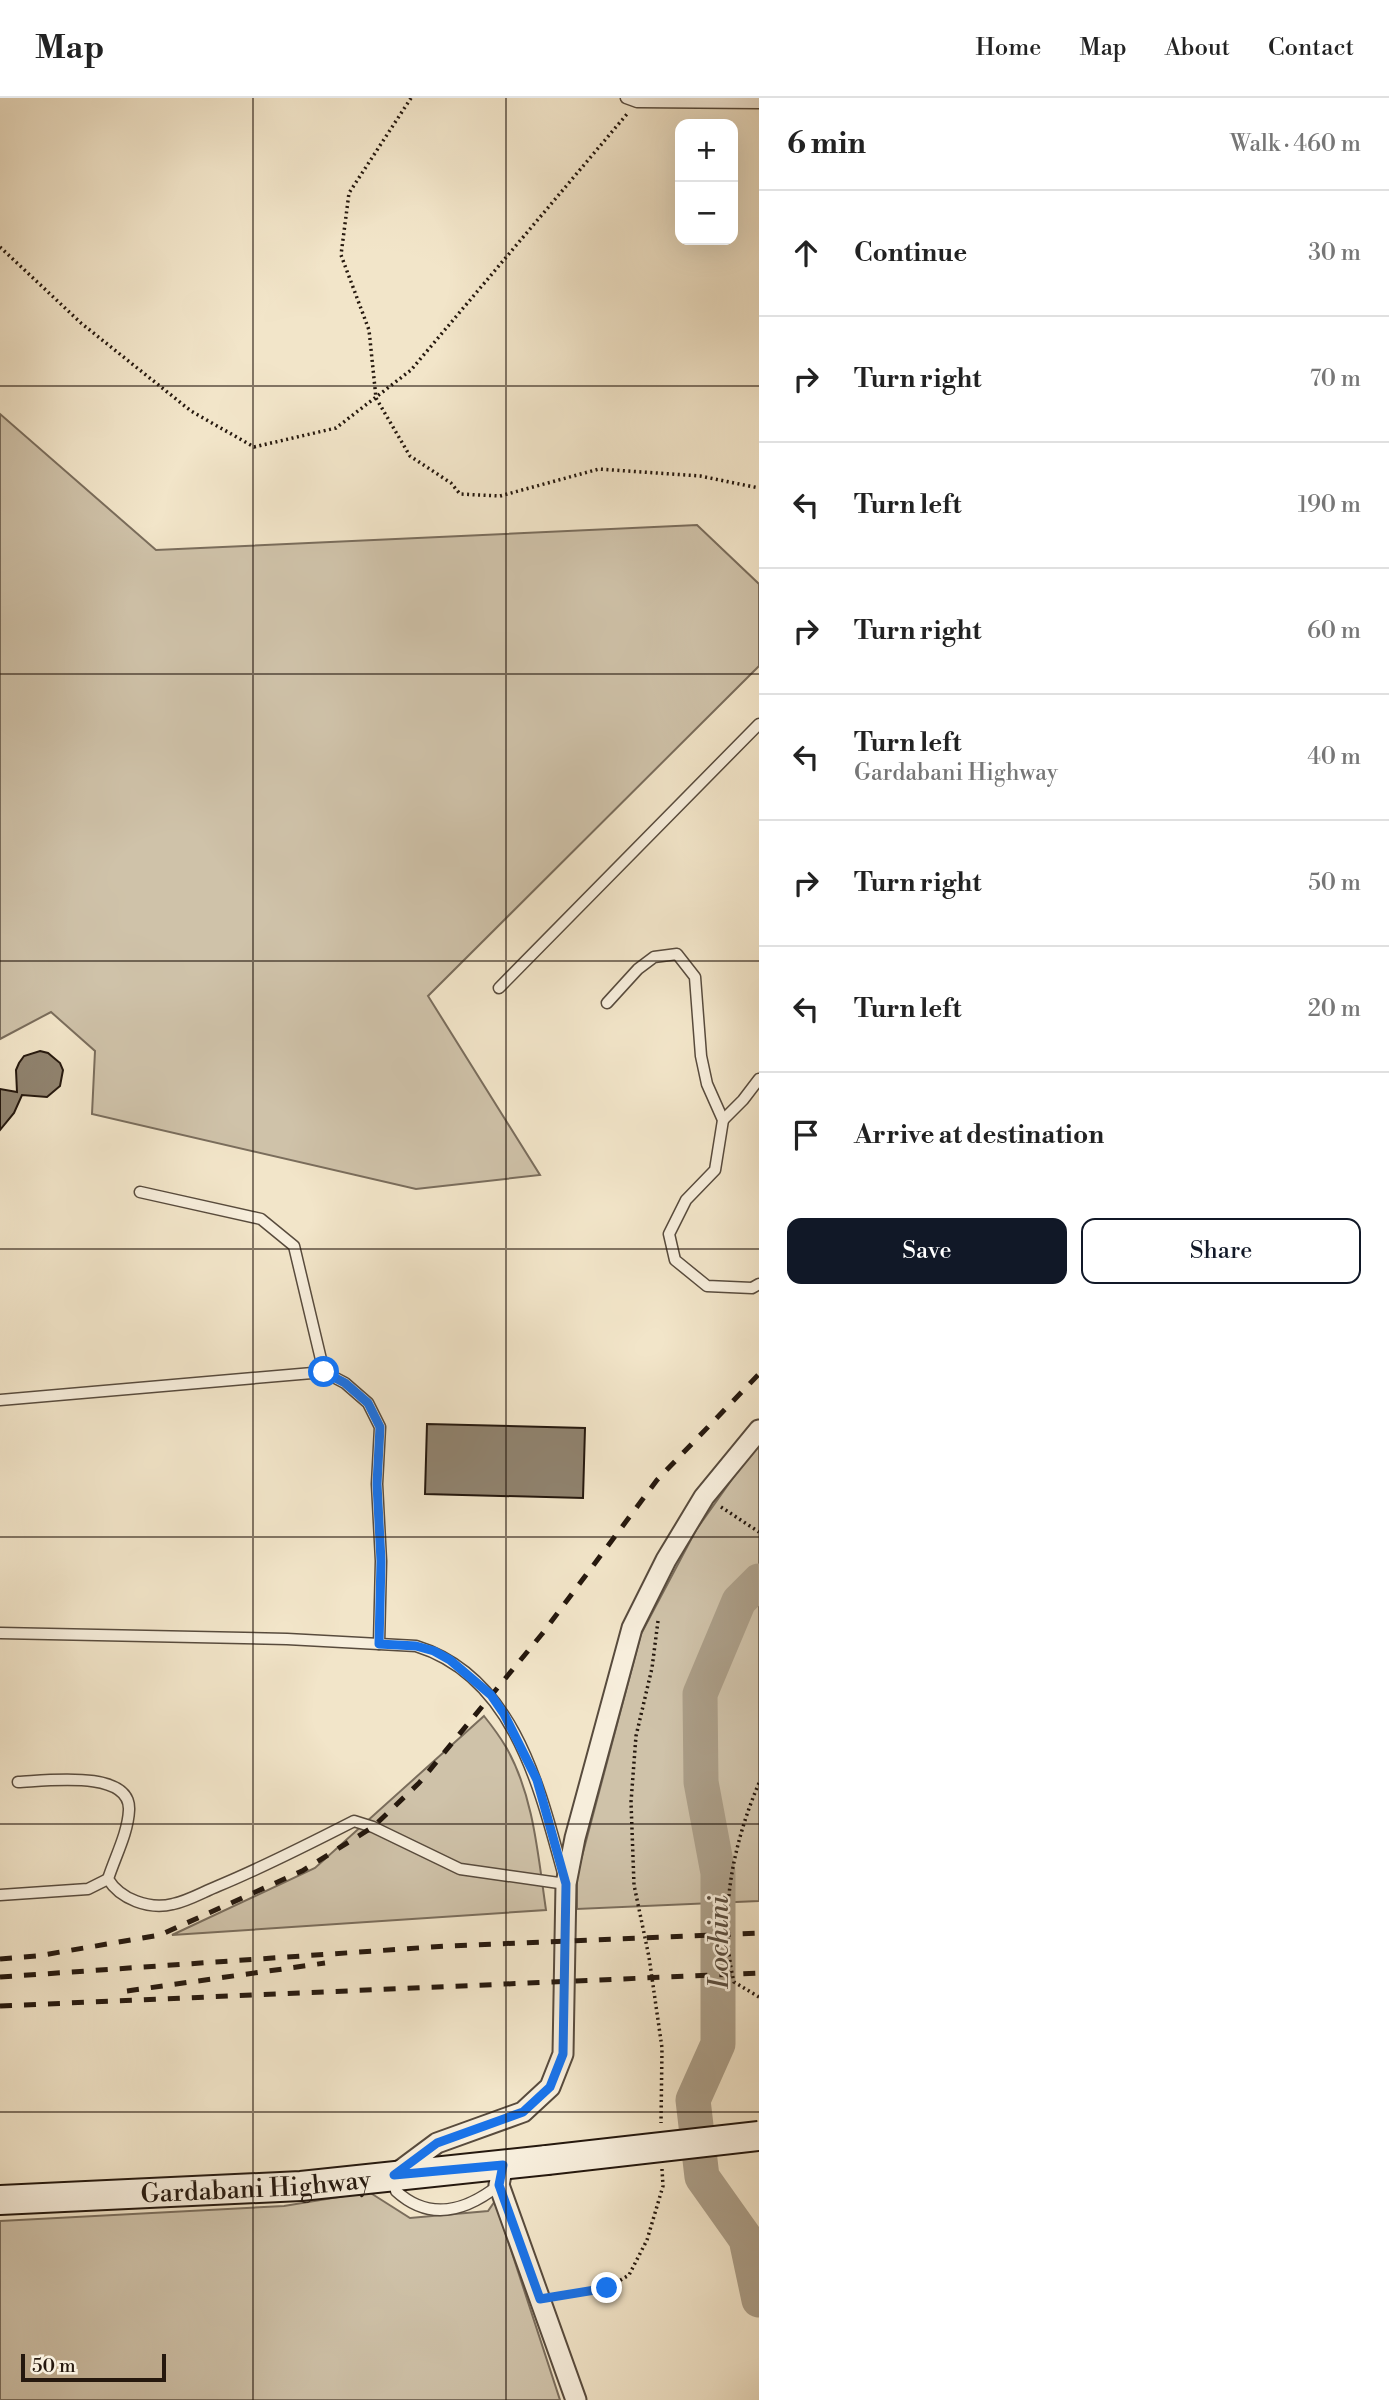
<!DOCTYPE html>
<meta charset="utf-8">
<style>
body{margin:0;font-family:"Libre Bodoni",serif;background:#f2f2f2;color:#222}
.controls{position:absolute;right:21px;top:21px;display:grid;overflow:hidden;border-radius:14px;box-shadow:0 7px 28px #0002}
.controls button{width:63px;height:63px;display:grid;place-items:center;padding:0;border:0;border-bottom:2px solid #e0e0e0;background:#fff;color:#222;font:35px sans-serif}
.scale{position:absolute;left:21px;bottom:18px;width:145px;box-sizing:border-box;padding-left:7px;border:4px solid #25180e;border-top:0;font-size:19px;line-height:24px;white-space:nowrap;color:#25180e;-webkit-text-stroke:5px #f7eedc;paint-order:stroke}
.stop{position:absolute;width:21px;height:21px;margin:-16px;border:5px solid #1a73e8;border-radius:50%;background:#fff}
.stop.end{background:#1a73e8;border-color:#fff;box-shadow:0 2px 7px #0008}
.list{margin:0;padding:0;list-style:none}
h2{display:flex;justify-content:space-between;align-items:center;height:91px;margin:0;padding:0 28px;font-size:30px}
h2 small{font-size:23px;font-weight:400;color:#767676}
.list li{display:grid;grid-template-columns:46px 1fr auto;gap:21px;align-items:center;box-sizing:border-box;height:126px;padding:0 28px;border-top:2px solid #e0e0e0}
.list b{display:block;font-size:26px;white-space:nowrap}
.list p{margin:0;font-size:23px;white-space:nowrap;color:#767676}
.list em{font-size:23px;font-style:normal;color:#767676}
.actions{display:flex;gap:14px;padding:21px 28px}
.actions a{flex:1;padding:16px 0;border:2px solid #111827;border-radius:14px;text-align:center;font-size:24px;color:#111827}
.actions .main{background:#111827;color:#fff}
.icon{flex:none;width:38px;height:38px;fill:none;stroke:currentColor;stroke-width:2;stroke-linecap:round;stroke-linejoin:round}
.map{position:relative;flex:none;width:759px;height:2302px;overflow:hidden}
header{display:flex;align-items:center;gap:42px;box-sizing:border-box;height:98px;padding:0 35px;background:#fff;border-bottom:2px solid #e0e0e0}
header strong{font-size:33px}
nav{display:flex;gap:38px;margin-inline-start:auto;font-size:24px}
main{display:flex}
aside{flex:1;background:#fff}
.map>svg:first-child{display:block}
</style>
<header>
<strong>Map</strong>
<nav><a>Home</a><a>Map</a><a>About</a><a>Contact</a></nav>
</header>
<main>
<div class="map">
<svg width="759" height="2302" viewBox="0 0 759 2302">
<rect width="100%" height="100%" fill="#f2e5c9"/>
<filter id="stains"><feTurbulence type="fractalNoise" baseFrequency=".00286" numOctaves="4"/><feColorMatrix values="0 0 0 0 .2 0 0 0 0 .09 0 0 0 0 .02 0 0 0 .5 -.17"/></filter>
<radialGradient id="worn" r=".72"><stop offset=".6" stop-color="#630" stop-opacity="0"/><stop offset="1" stop-color="#630" stop-opacity=".3"/></radialGradient>
<g fill="#cfc2a9" stroke="#7a6d5c" stroke-width="2">
<polygon points="0,316 156,452 697,427 759,486 759,568 428,898 540,1077 416,1091 92,1016 95,953 51,914 0,941"/>
<polygon points="759,1343 759,1803 577,1811 577,1777 641,1536 696,1432"/>
<path d="M484 1618C492 1628 500 1639 506 1649 534 1698 538 1758 546 1812L172 1837 315 1770Z"/>
<polygon points="369,2094 410,2120 488,2113 495,2103 560,2302 0,2302 0,2123 284,2108"/>
</g>
<g fill="none" stroke-linecap="round" stroke-linejoin="round">
<polyline stroke="#ac9f89" stroke-width="35" points="759,1483 739,1503 700,1596 701,1684 718,1775 718,1946 693,2002 702,2079 746,2141 759,2202"/>
</g>
<g fill="#90836f" stroke="#25180e" stroke-width="2">
<polygon points="40,953 48,955 60,965 63,972 60,988 47,999 22,997 14,1015 0,1032 0,991 17,994 16,972 19,965 24,958"/>
<polygon points="427,1326 585,1330 583,1400 425,1396"/>
</g>
<g fill="none" stroke-linecap="round" stroke-linejoin="round">
<defs>
<g id="service">
<polyline points="626,0 637,4 759,5"/>
<polyline points="499,890 759,626"/>
<polyline points="607,905 638,871 654,859 677,856 695,879 701,958 707,986 723,1022 715,1072 686,1102 669,1136 675,1162 707,1188 752,1190 759,1186"/>
<polyline points="723,1022 743,1002 759,981"/>
<polyline points="140,1094 261,1121 294,1148 324,1274"/>
<polyline points="0,1302 324,1274 345,1285 368,1305 380,1329 377,1386 381,1463 379,1546"/>
<path d="M0 1535 287 1541 416 1548C517 1579 541 1696 566 1786L460 1771 373 1729 354 1723C309 1746 264 1769 218 1788 203 1794 188 1803 173 1806 149 1812 120 1801 108 1781 115 1759 128 1735 129 1712 131 1671 45 1683 18 1684"/>
<polyline points="0,1797 88,1791 108,1781"/>
<path d="M394 2081 396 2093C430 2124 466 2113 499 2087"/>
</g>
<g id="minor">
<polyline points="503,2067 499,2087 576,2302"/>
<polyline points="394,2077 437,2045 523,2014 550,1989 563,1956 566,1786 575,1740 632,1530 666,1462 704,1399 759,1332"/>
</g>
<g id="secondary">
<path id="s1" d="M0 2102 301 2088 547 2062"/>
</g>
</defs>
<use href="#service" stroke="#584b3d" stroke-width="13"/>
<use href="#minor" stroke="#584b3d" stroke-width="23"/>
<use href="#secondary" stroke="#25180e" stroke-width="32"/>
<g stroke="#25180e" stroke-width="3.5" stroke-dasharray="2 3.5" stroke-linecap="butt">
<polyline points="411,0 349,95 341,157 369,232 376,300 410,358 451,385 460,396 500,398 599,371 700,378 759,390"/>
<polyline points="0,149 81,225 191,313 254,349 336,330 411,272 627,16"/>
<polyline points="721,1409 759,1434"/>
<polyline points="658,1523 652,1570 636,1638 631,1704 634,1787 649,1859 662,1950 661,2025"/>
<path d="M759 1685C733 1746 718 1818 734 1884L759 1899"/>
<polyline points="557,2198 607,2190 629,2177 647,2142 663,2088 662,2071"/>
</g>
<use href="#service" stroke="#f7eedc" stroke-width="10"/>
<use href="#minor" stroke="#f7eedc" stroke-width="19"/>
<use href="#secondary" stroke="#f7eedc" stroke-width="28"/>
<g stroke="#25180e" stroke-width="5" stroke-dasharray="12 12" stroke-linecap="butt">
<polyline points="0,1861 37,1858 160,1837 302,1773 373,1729 419,1685 542,1536 657,1382 759,1276"/>
<polyline points="0,1879 446,1848 759,1835"/>
<polyline points="127,1893 325,1865"/>
<polyline points="0,1908 759,1875"/>
</g>
<defs>
<polyline id="secondary-bridge" points="547,2062 759,2038"/>
</defs>
<use href="#secondary-bridge" stroke="#25180e" stroke-width="32" stroke-linecap="butt"/>
<use href="#secondary-bridge" stroke="#f7eedc" stroke-width="28"/>
</g>
<g fill="none" stroke-linecap="round" stroke-linejoin="round">
<polyline stroke="#1a73e8" stroke-width="9" points="324,1274 345,1285 368,1305 380,1329 377,1386 381,1463 379,1546 416,1548 434,1553 450,1562 491,1597 504,1616 537,1682 566,1786 563,1956 550,1989 523,2014 437,2045 394,2077 503,2067 499,2087 540,2201 607,2190"/>
</g>
<path fill="none" stroke="#25180e" stroke-width="2" stroke-opacity="0.55" d="M253 0V2302M506 0V2302M0 288H759M0 576H759M0 863H759M0 1151H759M0 1439H759M0 1726H759M0 2014H759"/>
<g text-anchor="middle" stroke-width="5" stroke-linejoin="round" paint-order="stroke">
<g font-size="26" fill="#25180e" stroke="#f7eedc">
<text dy="9" stroke="none"><textPath href="#s1" startOffset="256">Gardabani Highway</textPath></text>
</g>
<g font-size="28" font-style="italic" fill="#5b4e3f" stroke="#f7eedc">
<text transform="translate(718 1844) rotate(-90)" y="10">Lochini</text>
</g>
</g>
<rect width="100%" height="100%" filter="url(#stains)"/>
<rect width="100%" height="100%" fill="url(#worn)"/>
</svg>
<div class="controls">
<button>+</button>
<button>−</button>
</div>
<div class="scale">50 m</div>
<div class="stop" style="left:324px;top:1274px"></div>
<div class="stop end" style="left:607px;top:2190px"></div>
</div>
<aside>
<h2>6 min<small>Walk · 460 m</small></h2>
<ul class="list">
<li><svg class="icon" aria-label="ahead" viewBox="0 0 24 24"><path d="M12 20V5M6 11l6-6 6 6"/></svg><div><b>Continue</b></div><em>30 m</em></li>
<li><svg class="icon" aria-label="right" viewBox="0 0 24 24"><path d="M7 20v-9h11M14 6l5 5-5 5"/></svg><div><b>Turn right</b></div><em>70 m</em></li>
<li><svg class="icon" aria-label="left" viewBox="0 0 24 24"><path d="M17 20v-9H6M10 6l-5 5 5 5"/></svg><div><b>Turn left</b></div><em>190 m</em></li>
<li><svg class="icon" aria-label="right" viewBox="0 0 24 24"><path d="M7 20v-9h11M14 6l5 5-5 5"/></svg><div><b>Turn right</b></div><em>60 m</em></li>
<li><svg class="icon" aria-label="left" viewBox="0 0 24 24"><path d="M17 20v-9H6M10 6l-5 5 5 5"/></svg><div><b>Turn left</b><p>Gardabani Highway</p></div><em>40 m</em></li>
<li><svg class="icon" aria-label="right" viewBox="0 0 24 24"><path d="M7 20v-9h11M14 6l5 5-5 5"/></svg><div><b>Turn right</b></div><em>50 m</em></li>
<li><svg class="icon" aria-label="left" viewBox="0 0 24 24"><path d="M17 20v-9H6M10 6l-5 5 5 5"/></svg><div><b>Turn left</b></div><em>20 m</em></li>
<li><svg class="icon" aria-label="arrive" viewBox="0 0 24 24"><path d="M6 21V4h12l-3 4 3 4H6"/></svg><div><b>Arrive at destination</b></div></li>
</ul>
<div class="actions"><a class="main">Save</a><a>Share</a></div>
</aside>
</main>
